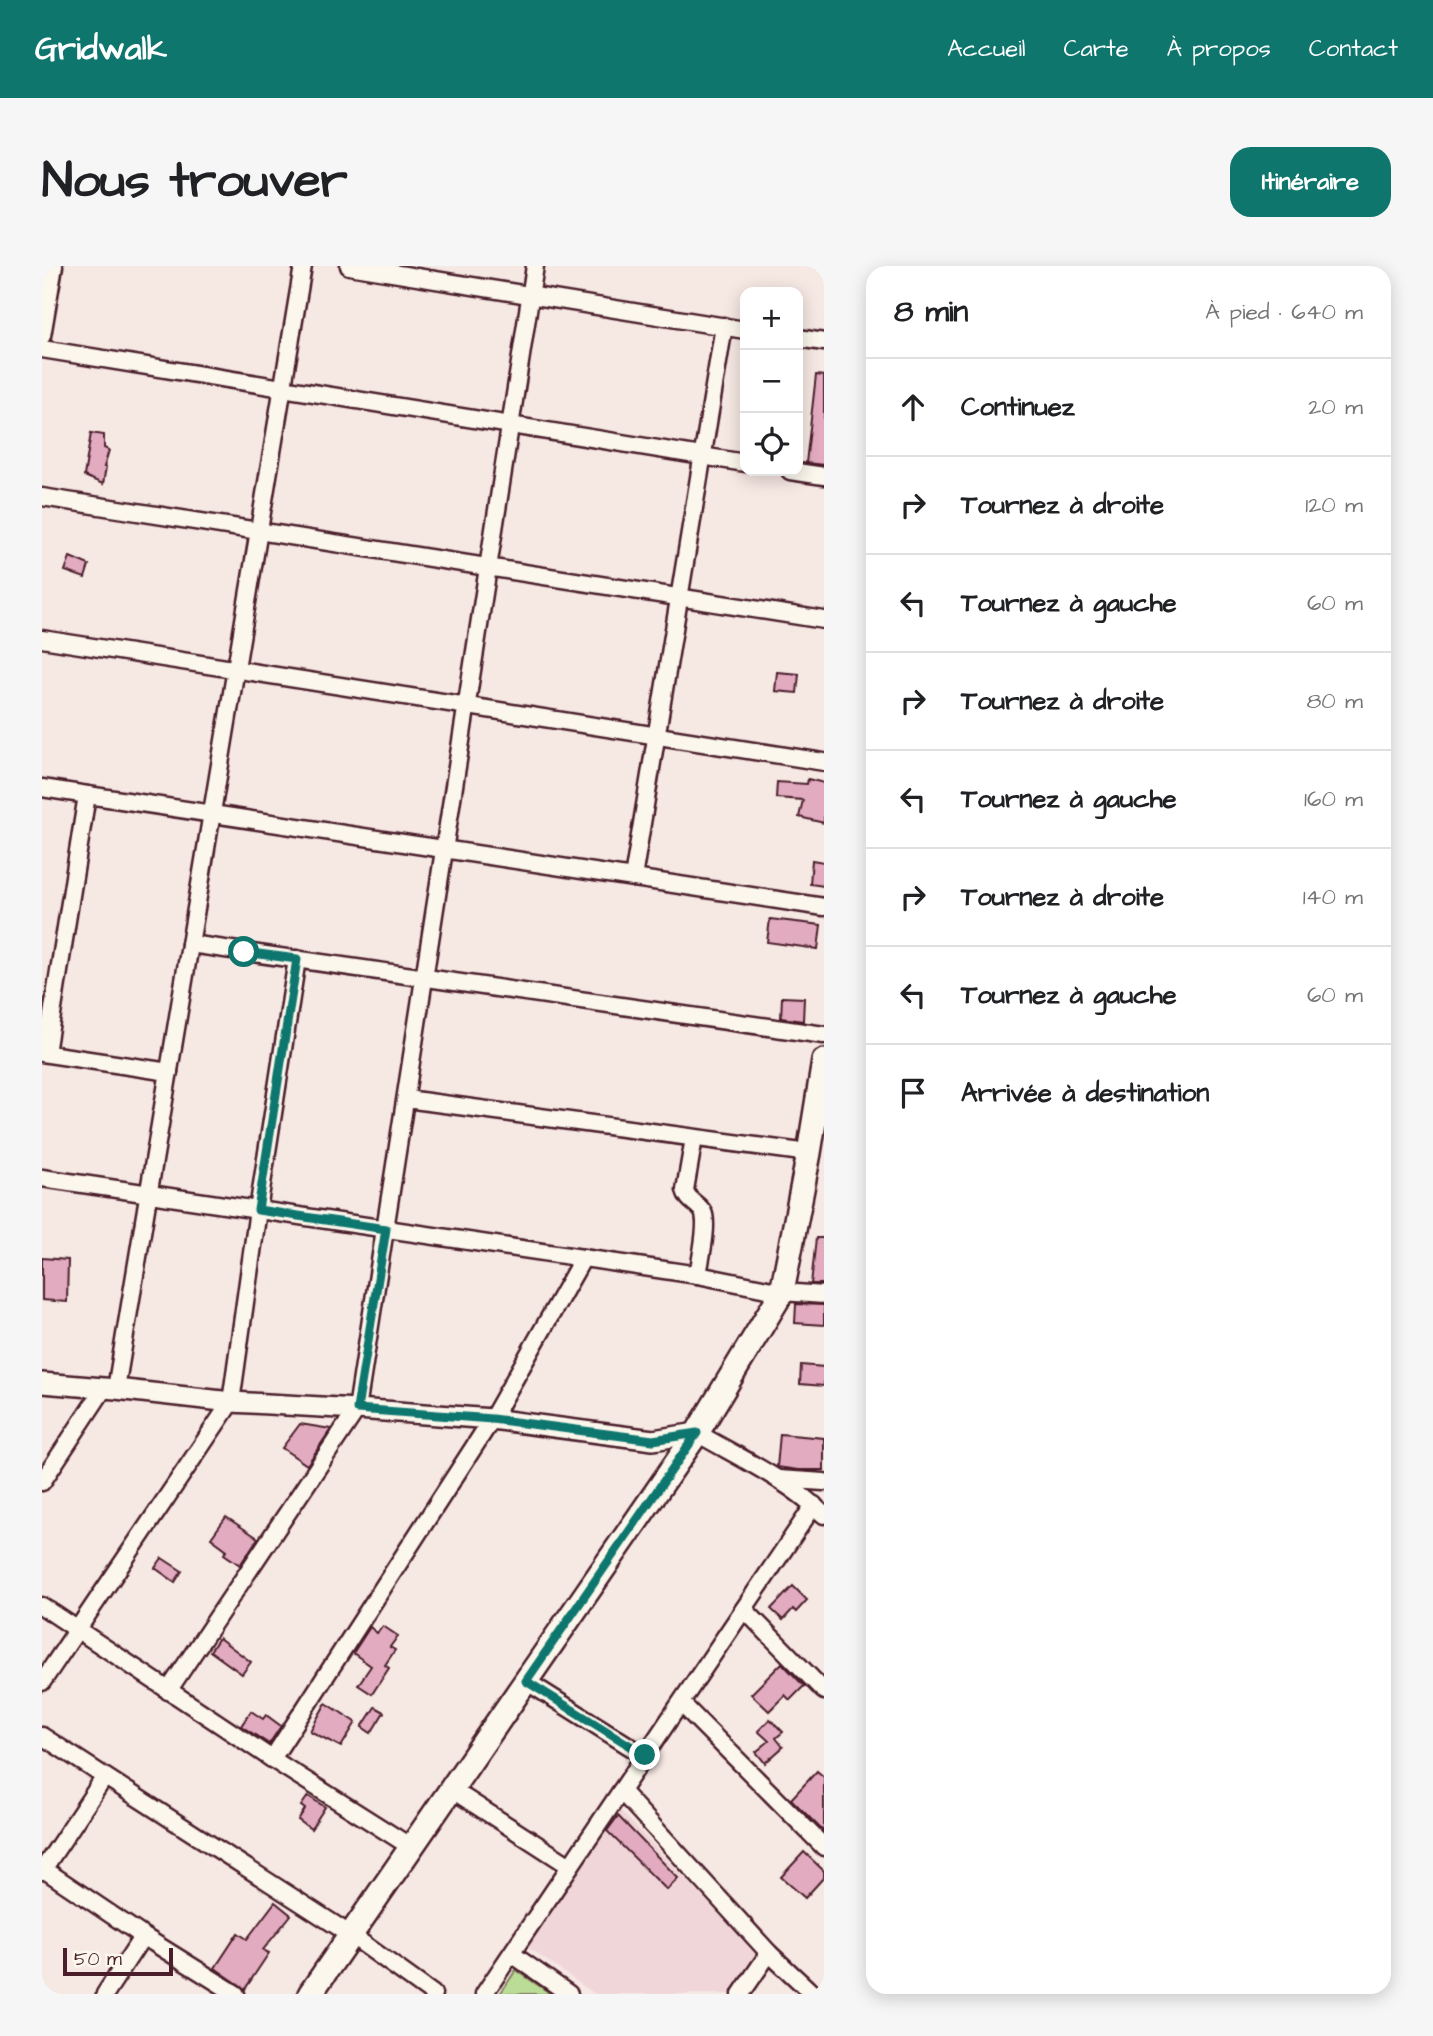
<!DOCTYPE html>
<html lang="fr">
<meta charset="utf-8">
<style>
body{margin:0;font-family:"Architects Daughter",sans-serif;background:#f6f6f6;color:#202124}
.controls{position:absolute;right:21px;top:21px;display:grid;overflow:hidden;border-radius:14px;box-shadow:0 4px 18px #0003}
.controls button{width:63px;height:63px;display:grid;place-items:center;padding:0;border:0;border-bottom:2px solid #e0e0e0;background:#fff;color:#202124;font:35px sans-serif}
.scale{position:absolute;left:21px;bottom:18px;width:110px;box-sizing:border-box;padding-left:7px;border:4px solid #4a1f2b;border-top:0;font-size:19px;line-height:24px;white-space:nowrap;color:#4a1f2b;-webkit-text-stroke:5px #fbf7ec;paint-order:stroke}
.stop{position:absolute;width:21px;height:21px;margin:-16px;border:5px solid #0f766e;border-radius:50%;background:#fff}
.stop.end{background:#0f766e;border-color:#fff;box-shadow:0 2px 7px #0008}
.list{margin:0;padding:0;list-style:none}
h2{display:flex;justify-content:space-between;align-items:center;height:91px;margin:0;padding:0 28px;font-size:30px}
h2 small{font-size:23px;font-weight:400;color:#757577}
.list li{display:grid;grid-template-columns:46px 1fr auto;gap:21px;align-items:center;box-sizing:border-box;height:98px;padding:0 28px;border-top:2px solid #e0e0e0}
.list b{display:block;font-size:26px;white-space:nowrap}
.list em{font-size:23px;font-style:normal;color:#757577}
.icon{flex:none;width:38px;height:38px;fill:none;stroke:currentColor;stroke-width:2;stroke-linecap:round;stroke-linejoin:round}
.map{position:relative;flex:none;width:782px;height:1728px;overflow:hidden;border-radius:21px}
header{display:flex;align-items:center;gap:42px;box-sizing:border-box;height:98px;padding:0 35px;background:#0f766e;color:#fff}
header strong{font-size:33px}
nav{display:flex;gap:38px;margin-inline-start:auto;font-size:24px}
.intro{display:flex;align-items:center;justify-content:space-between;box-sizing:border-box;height:168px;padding:0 42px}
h1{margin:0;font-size:49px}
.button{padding:18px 32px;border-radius:21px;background:#0f766e;color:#fff;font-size:24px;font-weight:700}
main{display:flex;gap:42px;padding:0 42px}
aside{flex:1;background:#fff;border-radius:21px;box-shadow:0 4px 18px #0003}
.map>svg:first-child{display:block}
</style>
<header>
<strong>Gridwalk</strong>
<nav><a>Accueil</a><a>Carte</a><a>À propos</a><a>Contact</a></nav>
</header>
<div class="intro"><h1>Nous trouver</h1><a class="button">Itinéraire</a></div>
<main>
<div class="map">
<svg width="782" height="1728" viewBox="0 0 782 1728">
<rect width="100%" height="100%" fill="#f6e8e3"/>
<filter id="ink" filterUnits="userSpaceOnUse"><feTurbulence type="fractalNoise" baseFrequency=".0143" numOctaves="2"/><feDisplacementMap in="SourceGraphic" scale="14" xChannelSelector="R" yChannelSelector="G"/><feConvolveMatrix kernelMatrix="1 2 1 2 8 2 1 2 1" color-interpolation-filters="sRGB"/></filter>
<g filter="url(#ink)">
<polygon fill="#f0d6d8" points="576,1542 714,1687 687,1728 553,1728 482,1679"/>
<polygon fill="#badc96" stroke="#827e60" stroke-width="2" points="474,1704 509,1728 458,1728"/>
<g fill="#e2abc0" stroke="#4a1f2b" stroke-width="2">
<polygon points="774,109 782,110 782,199 764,197"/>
<polygon points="49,167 62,169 62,182 67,184 62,201 64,201 61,218 42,210"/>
<polygon points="28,291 47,299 43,312 23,305"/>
<polygon points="735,406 757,408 755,427 733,425"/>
<polygon points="766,513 782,517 782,557 757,551 761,534 734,532 735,516 765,518"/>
<polygon points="770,594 782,596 782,620 768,618"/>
<polygon points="728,653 779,659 776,683 725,676"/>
<polygon points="740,731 762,732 761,755 739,752"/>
<polygon points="774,972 782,972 782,1018 769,1018"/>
<polygon points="0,992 26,994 25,1036 0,1034"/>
<polygon points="754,1038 782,1039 782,1059 753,1057"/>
<polygon points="759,1099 782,1101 782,1120 758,1118"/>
<polygon points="258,1158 289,1163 265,1199 240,1182"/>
<polygon points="738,1168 782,1172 782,1204 756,1204 735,1201"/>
<polygon points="184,1251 216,1272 198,1299 182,1288 185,1284 169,1272"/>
<polygon points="120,1292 140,1305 133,1316 113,1302"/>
<polygon points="751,1320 765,1334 754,1346 751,1343 741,1354 729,1343"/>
<polygon points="341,1360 356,1370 348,1381 353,1384 343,1399 347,1402 330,1428 316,1419 329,1400 311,1387 328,1361 335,1367"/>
<polygon points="177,1372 209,1396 200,1408 168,1385"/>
<polygon points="740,1397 762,1420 748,1434 743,1429 727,1445 709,1428"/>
<polygon points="284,1437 314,1456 299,1481 268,1465"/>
<polygon points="333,1441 342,1446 329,1467 320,1461"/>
<polygon points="209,1445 221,1453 224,1449 239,1460 227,1478 199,1460"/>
<polygon points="728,1453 741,1466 734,1472 741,1481 723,1497 714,1486 727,1475 716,1465"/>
<polygon points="775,1505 782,1511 782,1566 749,1533"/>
<polygon points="266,1530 283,1541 269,1563 256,1554 263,1543 259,1540"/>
<polygon points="576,1550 636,1612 625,1624 565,1565"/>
<polygon points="762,1586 782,1605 782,1611 763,1632 739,1611"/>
<polygon points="233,1636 249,1649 221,1684 227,1687 203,1723 173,1702 196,1667 205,1673"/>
</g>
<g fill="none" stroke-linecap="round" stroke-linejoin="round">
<defs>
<g id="minor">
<polyline points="307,0 703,64"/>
<polyline points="0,70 12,0"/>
<polyline points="756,72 782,76"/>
<polyline points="0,83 703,197"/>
<polyline points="748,205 782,210"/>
<polyline points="0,231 782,354"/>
<polyline points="0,373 782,496"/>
<polyline points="0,522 782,641"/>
<polyline points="591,612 682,60"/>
<polyline points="148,678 782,769"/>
<polyline points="0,787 127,806"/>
<polyline points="4,787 45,529"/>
<polyline points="364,833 767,887"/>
<path d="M652 872 643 924C646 936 656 937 661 946 667 958 658 995 656 1009"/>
<polyline points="0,912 656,1009 740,1026 782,1029"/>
<polyline points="74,1123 261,0"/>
<path d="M655 1167C698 1192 746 1214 782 1249"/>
<polyline points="736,1213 782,1216"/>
<polyline points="0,1216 62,1122"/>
<polyline points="0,1340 230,1493 369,1581"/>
<polyline points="702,1343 782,1425"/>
<polyline points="484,1415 603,1490"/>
<polyline points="0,1416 189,1136 216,944 255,693"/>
<polyline points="126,1425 315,1143 493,0"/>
<polyline points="639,1437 782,1581"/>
<polyline points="0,1470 309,1669 391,1728"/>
<polyline points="230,1493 450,1153 541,992"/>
<polyline points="409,1523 528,1600"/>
<polyline points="579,1525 727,1687 771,1728"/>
<polyline points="0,1602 101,1670 194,1728"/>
<polyline points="0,1605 62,1512"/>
<polyline points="470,1688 527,1728"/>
<polyline points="63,1728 101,1670"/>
<polyline points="442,1728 772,1239"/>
<polyline points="699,1728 727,1687"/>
</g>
<polyline id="tertiary" points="0,1117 74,1123 189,1136 315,1143 450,1153 611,1174 655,1167"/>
<polyline id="secondary" points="268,1728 655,1167 740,1026 767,887 782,795"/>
</defs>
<use href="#minor" stroke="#4a1f2b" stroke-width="21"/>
<use href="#tertiary" stroke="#4a1f2b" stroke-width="24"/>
<use href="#secondary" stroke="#4a1f2b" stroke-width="28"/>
<use href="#minor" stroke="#fbf7ec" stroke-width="16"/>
<use href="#tertiary" stroke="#fbf7ec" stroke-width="19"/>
<use href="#secondary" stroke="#fbf7ec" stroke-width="23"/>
</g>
</g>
<g fill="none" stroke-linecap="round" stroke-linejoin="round" filter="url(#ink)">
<polyline stroke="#0f766e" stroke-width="9" points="202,686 255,693 216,944 344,963 315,1143 450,1153 611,1174 655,1167 484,1415 603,1489"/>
</g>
</svg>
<div class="controls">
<button>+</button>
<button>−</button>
<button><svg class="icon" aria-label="locate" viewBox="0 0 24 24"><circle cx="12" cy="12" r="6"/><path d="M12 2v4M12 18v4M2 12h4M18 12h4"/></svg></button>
</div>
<div class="scale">50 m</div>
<div class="stop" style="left:202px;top:686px"></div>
<div class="stop end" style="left:603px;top:1489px"></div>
</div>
<aside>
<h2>8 min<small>À pied · 640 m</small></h2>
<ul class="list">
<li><svg class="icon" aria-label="ahead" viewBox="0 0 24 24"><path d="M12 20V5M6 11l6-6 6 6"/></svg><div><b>Continuez</b></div><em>20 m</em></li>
<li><svg class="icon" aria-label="right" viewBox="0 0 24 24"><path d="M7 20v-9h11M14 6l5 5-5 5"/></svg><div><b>Tournez à droite</b></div><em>120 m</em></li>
<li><svg class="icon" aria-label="left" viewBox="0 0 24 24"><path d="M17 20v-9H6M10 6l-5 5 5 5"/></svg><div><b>Tournez à gauche</b></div><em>60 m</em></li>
<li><svg class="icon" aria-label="right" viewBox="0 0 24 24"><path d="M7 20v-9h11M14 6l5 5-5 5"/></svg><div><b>Tournez à droite</b></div><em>80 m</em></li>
<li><svg class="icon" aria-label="left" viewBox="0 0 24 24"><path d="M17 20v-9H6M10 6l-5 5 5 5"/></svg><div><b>Tournez à gauche</b></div><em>160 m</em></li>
<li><svg class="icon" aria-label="right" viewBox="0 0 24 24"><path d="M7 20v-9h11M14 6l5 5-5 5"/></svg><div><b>Tournez à droite</b></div><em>140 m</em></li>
<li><svg class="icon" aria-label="left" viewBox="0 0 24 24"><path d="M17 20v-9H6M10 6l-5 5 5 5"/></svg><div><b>Tournez à gauche</b></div><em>60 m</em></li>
<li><svg class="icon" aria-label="arrive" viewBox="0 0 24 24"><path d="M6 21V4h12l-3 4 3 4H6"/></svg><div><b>Arrivée à destination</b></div></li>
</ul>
</aside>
</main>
